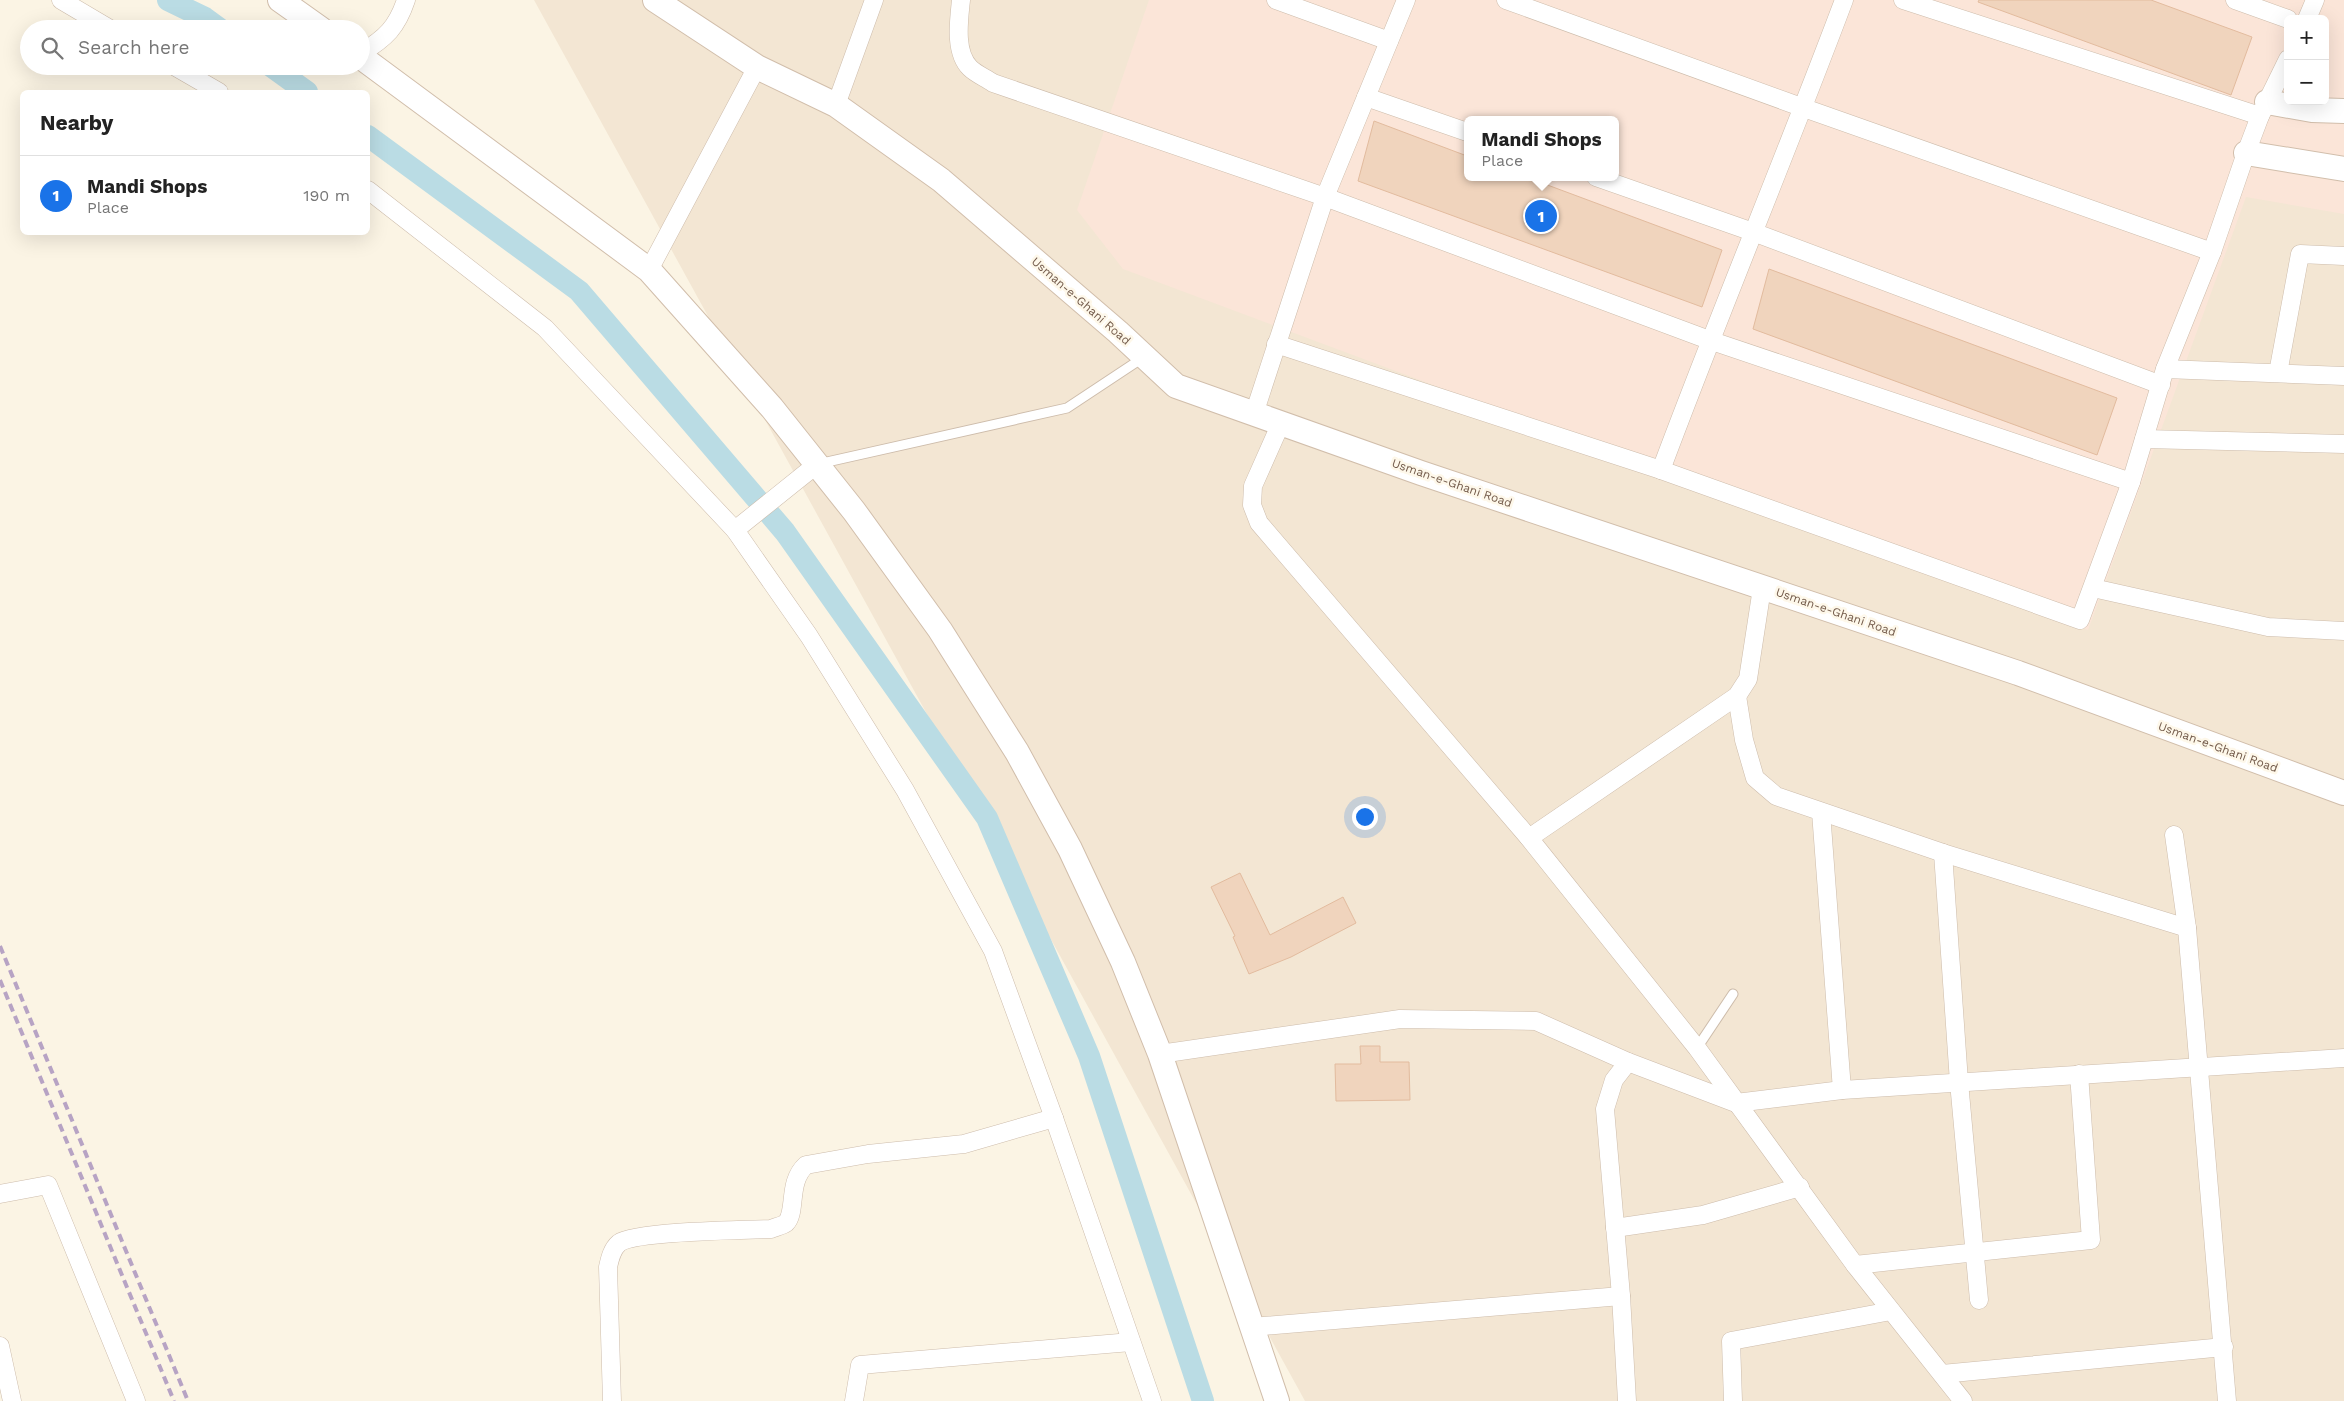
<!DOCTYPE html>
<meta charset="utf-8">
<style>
body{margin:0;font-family:"Work Sans",sans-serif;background:#f6f6f6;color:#222}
.controls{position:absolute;right:15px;top:15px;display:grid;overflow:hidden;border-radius:8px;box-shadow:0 5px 20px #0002}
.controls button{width:45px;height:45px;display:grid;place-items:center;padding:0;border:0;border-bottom:1px solid #e0e0e0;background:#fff;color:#222;font:25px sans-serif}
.you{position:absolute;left:1364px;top:816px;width:18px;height:18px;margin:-12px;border:4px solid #fff;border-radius:50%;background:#1a73e8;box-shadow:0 0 0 8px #1a73e833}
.badge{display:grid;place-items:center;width:32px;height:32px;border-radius:50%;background:#1a73e8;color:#fff;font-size:16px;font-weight:700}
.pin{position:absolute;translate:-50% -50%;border:2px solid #fff;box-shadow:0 1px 5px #0006}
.popup{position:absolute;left:1464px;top:116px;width:155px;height:65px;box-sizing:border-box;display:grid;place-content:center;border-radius:8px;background:#fff;filter:drop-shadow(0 1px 4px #0005);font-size:16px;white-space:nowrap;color:#767676}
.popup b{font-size:19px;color:#222}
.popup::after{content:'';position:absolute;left:50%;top:100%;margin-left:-10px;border:10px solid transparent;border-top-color:#fff}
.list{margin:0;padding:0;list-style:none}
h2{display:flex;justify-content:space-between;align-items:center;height:65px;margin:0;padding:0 20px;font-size:21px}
h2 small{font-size:16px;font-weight:400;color:#767676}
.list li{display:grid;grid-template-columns:32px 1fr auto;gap:15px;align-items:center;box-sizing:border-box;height:80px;padding:0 20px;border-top:1px solid #e0e0e0}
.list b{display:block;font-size:19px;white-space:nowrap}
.list p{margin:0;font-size:16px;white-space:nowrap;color:#767676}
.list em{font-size:16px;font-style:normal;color:#767676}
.icon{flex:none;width:28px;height:28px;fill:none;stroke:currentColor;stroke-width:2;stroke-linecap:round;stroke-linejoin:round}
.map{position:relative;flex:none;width:2344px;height:1401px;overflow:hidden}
.search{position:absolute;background:#fff;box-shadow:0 5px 20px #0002;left:20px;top:20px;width:350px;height:55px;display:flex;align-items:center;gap:12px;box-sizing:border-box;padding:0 18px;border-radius:28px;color:#767676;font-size:19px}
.panel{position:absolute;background:#fff;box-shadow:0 5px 20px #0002;left:20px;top:90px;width:350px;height:145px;border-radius:8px}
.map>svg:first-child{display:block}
</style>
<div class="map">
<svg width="2344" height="1401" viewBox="0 0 2344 1401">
<rect width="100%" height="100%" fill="#fbf4e4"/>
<path fill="#f3e6d3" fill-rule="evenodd" d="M534 0H2344V1401H1305ZM2288 19H2325V101H2288ZM1467 120H1615V177H1467Z"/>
<path fill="#fbe5d8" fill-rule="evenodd" d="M1149 0H2344V214L2246 197 2088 630 1123 269 1077 210ZM2288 19H2325V101H2288ZM1467 120H1615V177H1467Z"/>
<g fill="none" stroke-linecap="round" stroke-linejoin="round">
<g stroke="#badce4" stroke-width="22">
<polyline points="168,0 205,18 220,29"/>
<polyline points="271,66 307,92"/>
<polyline points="368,136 579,291 785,532 987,818 1089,1056 1203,1401"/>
</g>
</g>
<g fill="#f0d4bd" stroke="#e2bb9e">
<polygon points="1979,0 2151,0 2252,37 2231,95 1978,2"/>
<polygon points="1374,121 1467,156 1467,177 1526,177 1722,250 1702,307 1358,181"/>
<polygon points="1769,269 2117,398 2097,455 1753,329"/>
<polygon points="1240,873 1270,935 1343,897 1356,923 1291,957 1249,974 1233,937 1235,936 1211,887"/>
<polygon points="1360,1046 1380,1046 1380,1062 1409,1062 1410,1100 1336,1101 1335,1064 1361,1064"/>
</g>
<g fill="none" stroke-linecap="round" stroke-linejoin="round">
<defs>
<g id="lane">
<polyline points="818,464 1067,408 1144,357"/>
<polyline points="1697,1048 1733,994"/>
</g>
<g id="street">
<polyline points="61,0 110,29"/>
<path d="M961 0C959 20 954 52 970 68 976 74 986 78 993 83L1325 197 1709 340 2131 482"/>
<polyline points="1276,0 1389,41"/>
<polyline points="1506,0 1804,108 2212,252"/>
<polyline points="1903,0 2260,116"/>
<polyline points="2235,0 2288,19"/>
<polyline points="2307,19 2315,0"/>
<path d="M361 53C386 38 397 27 406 0"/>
<polyline points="174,66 219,92"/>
<polyline points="1366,97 1467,132"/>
<polyline points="836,105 874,0"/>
<polyline points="1596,177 1753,232 2161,385"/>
<polyline points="368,190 545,328 735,530 809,636 905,790 993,951 1054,1118 1152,1401"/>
<polyline points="649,270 757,67"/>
<polyline points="1276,344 1661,470 2080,620 2131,482 2165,369 2212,252 2246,153 2260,116 2288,59"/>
<polyline points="2165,369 2344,376"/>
<polyline points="2278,373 2300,254 2344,256"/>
<polyline points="1254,414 1325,197 1406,0"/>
<polyline points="1281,423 1253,486 1252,505 1259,523 1529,838 1697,1048 1855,1265 1963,1401"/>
<polyline points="2144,439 2344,444"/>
<path d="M1661 470C1720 312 1785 157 1844 0"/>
<polyline points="735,530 816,465"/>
<polyline points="2093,588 2268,627 2344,631"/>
<polyline points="1737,696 1744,740 1755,778 1776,796 1943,853 2187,928"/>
<polyline points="1821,812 1842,1090"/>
<polyline points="2174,835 2187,928 2227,1401"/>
<polyline points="1529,838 1737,696 1748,679 1762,588"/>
<polyline points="1943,853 1959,1082 1979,1300"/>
<polyline points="1160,1054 1400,1019 1536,1021 1628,1062 1736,1103 1842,1090 2344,1058"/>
<polyline points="0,1194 48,1185 136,1401"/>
<polyline points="1615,1228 1703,1215 1800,1187"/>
<polyline points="1855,1265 2091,1240 2079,1074"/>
<polyline points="1252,1327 1621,1296"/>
<polyline points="0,1346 12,1401"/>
<polyline points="1942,1374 2224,1347"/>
<path d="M612 1401 608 1267C610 1258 612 1249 619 1243 635 1231 745 1230 771 1229 775 1227 782 1226 786 1223 797 1212 787 1182 806 1165L868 1154 964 1144 1054 1118"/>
<polyline points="854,1401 860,1365 1131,1342"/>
<polyline points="1627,1401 1621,1296 1605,1109 1614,1080 1628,1062"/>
<polyline points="1733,1401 1731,1341 1891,1311"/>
</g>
<g id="secondary">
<polyline points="280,0 321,29"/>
<polyline points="655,0 757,67 836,105 941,180 1118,332 1176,386 1421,473 2018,673 2344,793"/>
<polyline points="361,57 649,270 772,408 854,511 940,630 1017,752 1070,849 1123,962 1160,1054 1277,1401"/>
<polyline points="2267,102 2312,110 2344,111"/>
<polyline points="2246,153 2344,169"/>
</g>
</defs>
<use href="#lane" stroke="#cdbcab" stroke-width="11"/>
<use href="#street" stroke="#cdbcab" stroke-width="19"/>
<use href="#secondary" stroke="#d1beab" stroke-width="26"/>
<use href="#lane" stroke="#fff" stroke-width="9"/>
<use href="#street" stroke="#fff" stroke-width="18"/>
<use href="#secondary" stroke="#fff" stroke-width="24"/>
<g stroke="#b7a3c4" stroke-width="4" stroke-dasharray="8 5" stroke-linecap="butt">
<polyline points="0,946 188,1401"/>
<polyline points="0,980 174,1401"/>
</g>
</g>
<g text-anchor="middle" stroke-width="5" stroke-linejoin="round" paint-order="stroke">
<g font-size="12" fill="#735b4b" stroke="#fef8ea">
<text transform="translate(1081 301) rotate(41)" y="4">Usman-e-Ghani Road</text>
<text transform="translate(1452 483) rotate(19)" y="4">Usman-e-Ghani Road</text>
<text transform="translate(1836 612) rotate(19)" y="4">Usman-e-Ghani Road</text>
<text transform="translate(2218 747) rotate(20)" y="4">Usman-e-Ghani Road</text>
</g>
</g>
</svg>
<div class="controls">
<button>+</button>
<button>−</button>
</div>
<div class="you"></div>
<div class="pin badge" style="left:1541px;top:216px">1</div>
<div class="popup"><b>Mandi Shops</b>Place</div>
<div class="search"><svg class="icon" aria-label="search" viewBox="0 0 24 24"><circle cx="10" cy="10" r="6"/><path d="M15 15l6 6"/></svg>Search here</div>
<section class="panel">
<h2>Nearby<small></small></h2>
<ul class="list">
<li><span class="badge">1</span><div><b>Mandi Shops</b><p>Place</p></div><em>190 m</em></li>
</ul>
</section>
</div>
